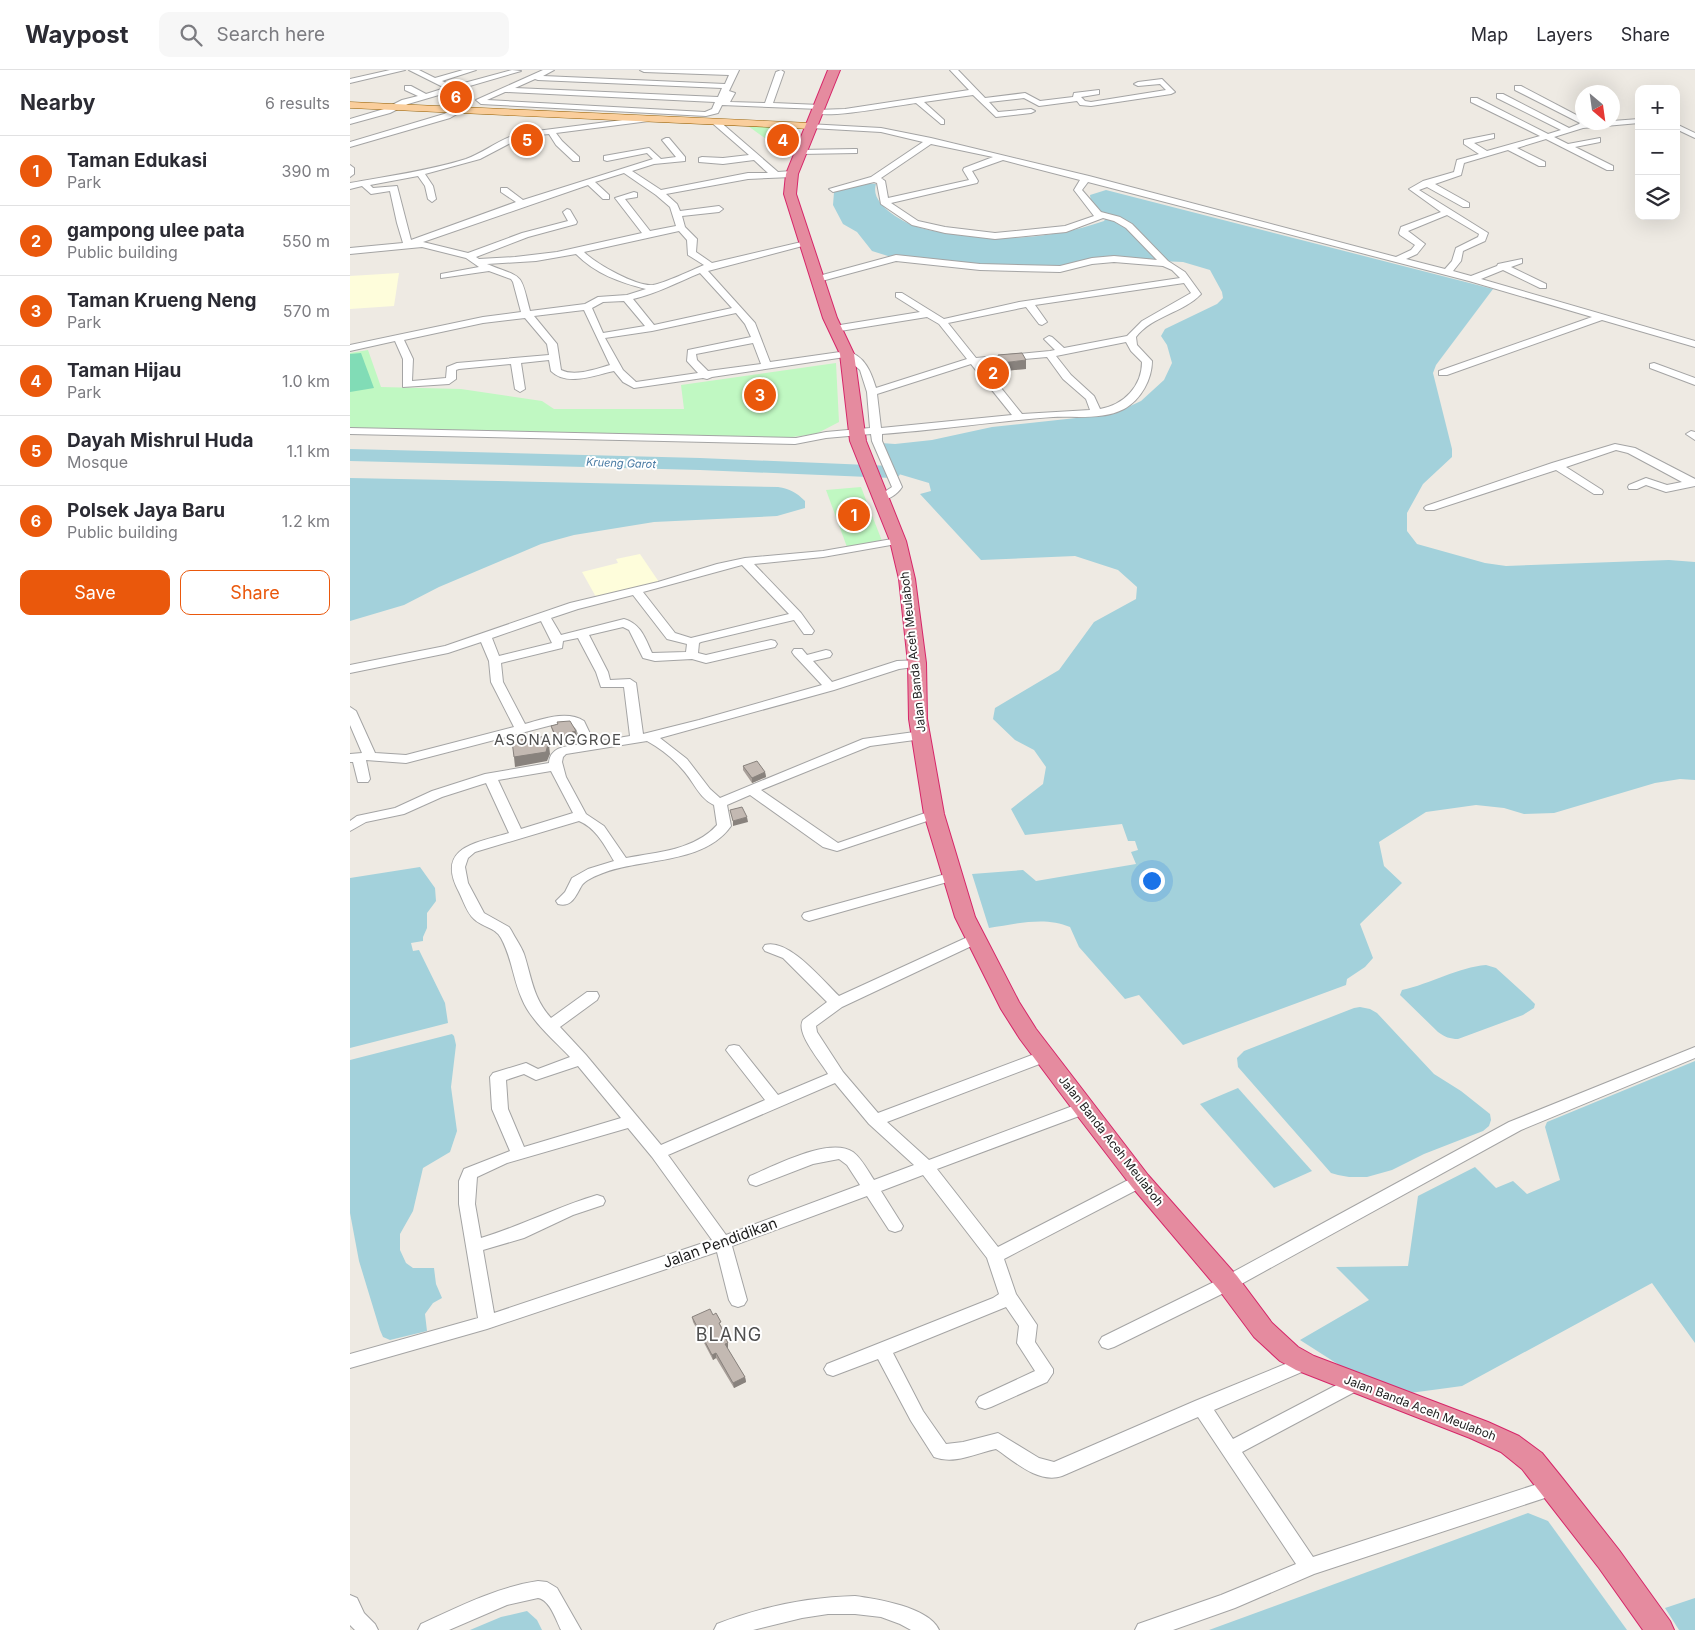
<!DOCTYPE html>
<meta charset="utf-8">
<style>
body{margin:0;font-family:Inter,sans-serif;background:#f7f7f7;color:#2b2b33}
.controls{position:absolute;right:15px;top:15px;display:grid;overflow:hidden;border-radius:10px;box-shadow:0 5px 20px #0002}
.controls button{width:45px;height:45px;display:grid;place-items:center;padding:0;border:0;border-bottom:1px solid #e1e1e2;background:#fff;color:#2b2b33;font:25px sans-serif}
.compass{position:absolute;left:1225px;top:15px;width:45px;height:45px;border-radius:50%;background:#fff;box-shadow:0 5px 20px #0002;rotate:151deg}
.you{position:absolute;left:801px;top:810px;width:18px;height:18px;margin:-12px;border:4px solid #fff;border-radius:50%;background:#1a73e8;box-shadow:0 0 0 8px #1a73e833}
.badge{display:grid;place-items:center;width:32px;height:32px;border-radius:50%;background:#ea580c;color:#fff;font-size:16px;font-weight:700}
.pin{position:absolute;translate:-50% -50%;border:2px solid #fff;box-shadow:0 1px 5px #0006}
.list{margin:0;padding:0;list-style:none}
h2{display:flex;justify-content:space-between;align-items:center;height:65px;margin:0;padding:0 20px;font-size:21px}
h2 small{font-size:16px;font-weight:400;color:#7c7c81}
.list li{display:grid;grid-template-columns:32px 1fr auto;gap:15px;align-items:center;box-sizing:border-box;height:70px;padding:0 20px;border-top:1px solid #e1e1e2}
.list b{display:block;font-size:19px;white-space:nowrap}
.list p{margin:0;font-size:16px;white-space:nowrap;color:#7c7c81}
.list em{font-size:16px;font-style:normal;color:#7c7c81}
.actions{display:flex;gap:10px;padding:15px 20px}
.actions a{flex:1;padding:11px 0;border:1px solid #ea580c;border-radius:10px;text-align:center;font-size:18px;color:#ea580c}
.actions .main{background:#ea580c;color:#fff}
.icon{flex:none;width:28px;height:28px;fill:none;stroke:currentColor;stroke-width:2;stroke-linecap:round;stroke-linejoin:round}
.map{position:relative;flex:none;width:1345px;height:1560px;overflow:hidden}
header{display:flex;align-items:center;gap:30px;box-sizing:border-box;height:70px;padding:0 25px;background:#fff;border-bottom:1px solid #e1e1e2}
header strong{font-size:24px}
nav{display:flex;gap:28px;margin-inline-start:auto;font-size:18px}
.search{width:350px;height:45px;background:#f7f7f7;display:flex;align-items:center;gap:12px;box-sizing:border-box;padding:0 18px;border-radius:10px;color:#7c7c81;font-size:19px}
main{display:flex}
aside{flex:1;background:#fff}
.map>svg:first-child{display:block}
</style>
<header>
<strong>Waypost</strong>
<div class="search"><svg class="icon" aria-label="search" viewBox="0 0 24 24"><circle cx="10" cy="10" r="6"/><path d="M15 15l6 6"/></svg>Search here</div>
<nav><a>Map</a><a>Layers</a><a>Share</a></nav>
</header>
<main>
<aside>
<h2>Nearby<small>6 results</small></h2>
<ul class="list">
<li><span class="badge">1</span><div><b>Taman Edukasi</b><p>Park</p></div><em>390 m</em></li>
<li><span class="badge">2</span><div><b>gampong ulee pata</b><p>Public building</p></div><em>550 m</em></li>
<li><span class="badge">3</span><div><b>Taman Krueng Neng</b><p>Park</p></div><em>570 m</em></li>
<li><span class="badge">4</span><div><b>Taman Hijau</b><p>Park</p></div><em>1.0 km</em></li>
<li><span class="badge">5</span><div><b>Dayah Mishrul Huda</b><p>Mosque</p></div><em>1.1 km</em></li>
<li><span class="badge">6</span><div><b>Polsek Jaya Baru</b><p>Public building</p></div><em>1.2 km</em></li>
</ul>
<div class="actions"><a class="main">Save</a><a>Share</a></div>
</aside>
<div class="map">
<svg width="1345" height="1560" viewBox="0 0 1345 1560">
<rect width="100%" height="100%" fill="#eeeae3"/>
<g fill="#fefddb">
<polygon points="49,203 44,236 0,239 0,206"/>
<polygon points="290,484 309,512 246,527 232,502 268,493 266,489"/>
</g>
<g fill="#c0f8c2">
<path d="M398 56C415 56 432 55 448 64L450 75 448 77 430 79Z"/>
<polygon points="18,280 31,317 111,319 192,331 204,339 334,339 331,315 486,293 489,352 466,364 426,369 0,359 0,283"/>
<polygon points="511,417 532,471 497,477 476,420"/>
</g>
<polygon fill="#81dcb6" points="11,283 24,318 0,322 0,284"/>
<g fill="#a3d1db">
<path d="M517 113 526 114C522 126 532 136 541 143 561 158 580 161 604 164 656 172 705 168 754 151L756 148 741 132 740 125 756 120 1143 219 1086 295 1083 303 1102 379V387L1073 414 1057 443V461L1067 474 1135 493 1156 496 1319 490 1345 492V710L1330 709 1305 713 1204 743 1174 744 1154 738 1126 735 1076 742 1029 772 1034 796 1052 813 1010 854 1023 888 1015 897 997 909 996 915 833 975 789 925 775 929 729 877 720 857C695 846 665 854 639 858L622 804 673 800 686 811 786 794 781 782 788 780 785 771H778L772 754 675 765 661 739 693 714 696 697 684 680 665 670 643 649 645 638 709 600 744 552 786 529 787 517 768 500 725 486 631 490 570 424 581 421 579 413 542 402 531 373 545 374 582 370 642 357 763 344 791 331 814 310 822 293 817 275 811 266 815 259 867 234 873 228 872 222 860 200 833 192 765 189 714 196H646L538 186 522 181 507 162 493 154 483 135 484 122Z"/>
<path d="M0 408 428 417C440 419 446 422 455 431V438L427 446 304 452 224 465 191 474 89 517 54 535 0 551Z"/>
<polygon points="70,797 85,818 86,831 77,843 77,858 73,867 73,871 61,873 63,881 69,880 95,933 98,953 0,978 0,808"/>
<path d="M1136 895 1146 898 1180 929 1185 934 1184 938 1173 945 1108 969C1100 969 1095 967 1088 962L1050 925 1052 920C1080 914 1109 897 1136 895Z"/>
<polygon points="1010,937 1020,939 1027,943 1084,1004 1111,1021 1140,1044 1141,1050 1139,1056 1133,1061 1074,1084 1042,1100 1017,1107 999,1107 988,1105 981,1103 888,997 887,988 894,981 1004,938"/>
<polygon points="102,964 104,966 106,975 101,1017 107,1061 100,1082 73,1098 63,1141 50,1164 50,1180 56,1193 63,1198 84,1198 86,1214 92,1228 83,1233 75,1244 77,1261 40,1270 33,1267 30,1260 9,1191 0,1143 0,990"/>
<polygon points="1345,991 1345,1273 1302,1213 1112,1316 1060,1323 1008,1307 950,1270 1019,1230 986,1197 1058,1196 1068,1126 1125,1097 1146,1118 1163,1111 1177,1124 1210,1110 1195,1057 1197,1052"/>
<polygon points="888,1018 962,1101 924,1118 850,1034"/>
<polygon points="1178,1443 1198,1451 1277,1560 859,1560"/>
<polygon points="1345,1528 1345,1560 1329,1560 1315,1538"/>
<polygon points="177,1541 187,1550 192,1560 120,1560 151,1547"/>
</g>
<g fill="none" stroke-linecap="round" stroke-linejoin="round">
<polygon fill="#a3d1db" fill-rule="evenodd" points="0,379 350,388 542,396 549,398 551,402 549,406 542,408 350,400 0,391"/>
<defs>
<g id="minor">
<polygon points="40,0 55,0 0,13 0,9"/>
<polygon points="59,0 69,0 85,8 113,0 126,0 92,11 103,16 162,0 171,1 58,34 40,43 0,54 0,49 34,39 52,30 68,26 55,20 55,16 61,16 76,24 95,18"/>
<path d="M193 0H204L193 6 375 14 379 5 294 2 290 0H389L379 21 385 23 380 32 415 33 426 2 431 0 434 2 423 33 470 35 474 37 470 39 372 35 368 43 356 46 131 34 126 30ZM185 9 188 10 372 18 368 27 165 18ZM155 22H157L365 32 362 39 355 42 137 30Z"/>
<path d="M600 0H608L635 28 675 23 690 31 723 27 724 23 749 20V24L731 27 735 31 741 32 816 20 810 14 788 16 784 14 788 12 812 9 825 22 821 24 741 36 730 35 727 31 689 36 674 28 639 32 648 42 681 39 685 41 681 43 646 47 623 25 574 32 594 50V54H591L566 33C549 35 474 50 463 42L467 40 495 39 619 20Z"/>
<path d="M1165 16H1171L1232 48V52H1262V51L1289 49V53L1233 58 1204 67 1218 74 1250 68V72L1225 77 1263 96V100H1257L1196 69 1167 78 1195 92V96H1189L1158 80 1114 93 1111 105 1085 114 1119 133V137H1113L1077 117 1069 120 1138 163 1135 171 1113 181 1111 191 1103 201 1121 206 1147 196 1148 194 1172 189V193L1161 197 1196 214V218H1190L1153 200 1131 209 1345 271V277L1252 250 1097 305H1089V301L1242 247 1119 211 738 112 732 120 751 142 770 147 782 154 818 191 835 202 851 224C833 243 802 246 786 267L787 275 802 291C802 309 791 330 774 339 753 350 726 346 703 347 646 351 589 360 532 364V371L552 417C547 425 536 432 527 430L525 428 542 417 522 371 521 364 476 368 445 374 0 364V358L446 368 476 362 520 358 517 322 510 300 495 287 362 307 357 309 353 308 284 318 273 312 264 301C245 305 217 317 201 301L199 290 171 293 175 319 170 322 165 319 161 294 109 299 106 300V309L99 314 53 317V289L45 271 0 281V275L133 247 171 242 163 212 161 209 139 201 91 208V204L129 197 116 188 72 177 0 184V178L53 173 47 153 40 121 21 124 12 116 0 119V113C38 106 78 101 116 89 135 82 151 68 171 63L296 47H299V51L206 63 212 71 229 87V91H223L206 75 199 64 172 67 130 89 75 104 83 116 86 129 82 132 78 129 75 116 68 106 20 115 23 118 47 116 61 170 166 132 151 122V118H157L173 130 303 89 297 83 257 91 254 90V86L299 78 311 89 326 87 312 70 316 68H319L335 87V91L304 94 282 101 311 120 398 103H418L404 90 373 94 349 92V88L352 87 373 88 399 85 361 52 368 50 428 102 442 101 446 104 442 107 398 109 316 124 327 134 330 141 369 136 373 139 369 142 332 146 335 157 347 169 346 182 362 193 460 170V174L358 201 405 253 420 292 497 281C515 286 521 302 526 318L617 289 589 254 577 247 484 262 479 259 484 256 570 242 546 227V223H552L594 249 669 232 830 208 822 200 813 196 764 192 742 194 710 202 630 200 546 191 468 212 465 211V207L546 185 630 194 710 196 742 188 764 186 807 190 776 158 764 151 753 148 716 162 645 169 595 163 562 155 531 134 527 113 524 112 483 122 479 119 521 107 573 72 531 62 461 58 457 56 458 54 531 58 581 68 739 106 1046 187 1061 180 1065 175 1050 165 1049 163 1051 157 1091 142 1059 119 1073 111 1104 102 1107 90 1129 84 1114 74V70L1144 64V68L1124 73 1137 81 1190 66 1121 32V28H1127L1198 64 1211 60 1147 28V24H1153L1219 58 1229 54 1230 53 1165 20ZM581 74 643 87 614 98 613 100 619 110 538 128 535 111 531 108ZM653 90 730 110 724 120 744 146 715 156 645 163 595 157 568 151 541 133 627 113 628 111 622 101ZM274 103 306 125 320 137 326 156 300 161 275 129 287 127V123L284 122 265 128 292 163 207 182 165 187 129 189 126 187 178 167 226 154 227 152 220 140 217 139 213 142 218 151 172 163 118 183 73 172 238 115 253 129H259V125L245 112ZM1097 145 1129 164 1128 167 1106 178 1102 191 1095 199 1056 189 1067 184 1075 174 1058 161ZM329 161 337 170 338 185 354 195C342 200 315 213 303 215 287 217 246 194 234 182ZM226 184C246 204 269 212 296 219L277 225 248 227 235 234 180 241C170 201 174 209 137 194L186 191ZM350 203 382 238 304 255 283 229C306 224 328 212 350 203ZM834 213 841 223 792 251 777 266 714 278 702 267 699 266 694 269 705 280 700 281 626 288 598 253 676 237 689 254 692 255 697 252 685 235ZM274 231 295 256 253 263 242 238 253 232ZM234 240 260 295C245 299 225 307 211 300L207 274 184 246ZM386 243 395 254 401 267 338 280 337 291 348 303 286 312 273 300 255 268 302 261ZM175 248 197 274 199 285 107 293 97 297 96 308 62 311 63 289 54 270 133 253ZM776 272 781 281 792 292C792 316 774 335 750 339L744 326 721 305 706 286ZM403 273 411 294 358 301 347 290 346 284ZM697 287 713 309 736 329 740 340 672 344 631 293ZM621 294 662 345 531 358 527 324Z"/>
<polygon points="107,38 114,40 100,48 0,77 0,72 94,44"/>
<polygon points="1326,54 1345,63 1345,68 1326,59"/>
<polygon points="504,79 507,79 507,83 450,84 446,82 450,80"/>
<polygon points="0,95 4,98 4,104 0,107"/>
<polygon points="1304,293 1345,308 1345,315 1300,298 1300,294"/>
<polygon points="1341,361 1345,362 1345,370 1336,364"/>
<polygon points="1265,374 1285,378 1345,409 1345,416 1316,422 1296,415 1287,419 1279,419 1278,417 1279,415 1296,408 1317,415 1332,412 1278,383 1266,380 1216,397 1252,420 1253,422 1252,424 1244,424 1206,400 1084,440 1076,440 1074,438 1076,436 1202,393"/>
<path d="M548 468 554 471 552 473 473 487 404 494 451 543 464 561 462 564H454L444 550 351 572 349 573 348 583 356 585 421 570 425 571 427 574 425 577 356 593 342 589 305 591 293 588 279 560 273 557 239 565 258 602 260 610 280 609 286 613 293 664 349 650 472 615 444 585 442 582 444 579H452L457 585 476 580 480 581 482 584 480 587 463 591 482 612 547 591 571 590 573 593 571 596 549 599 484 620 310 668 337 689 360 719 370 728 513 669 572 661 577 662 578 665 572 669 520 676 411 720 488 773 584 740 589 741 591 744 589 747 487 781 473 777 400 725 377 735 381 756C353 796 288 787 248 805 243 807 235 811 232 815 226 825 222 838 208 834L206 831 215 822 222 808 238 799 264 791C255 776 246 758 229 751L125 782 118 788 115 797 118 813 134 843 159 857 161 860C165 868 171 876 174 884 182 909 183 928 201 948L237 922H247L249 926 247 930 210 957 236 985 311 1075 415 1030 379 984 376 980 379 976 384 975 389 976 428 1025 478 1004C471 992 445 963 453 950L477 932 433 888 415 881 413 878 415 875C439 868 473 911 489 926L620 866H630L632 869 630 872 492 937 466 956 467 962 493 1002 528 1043 690 982 695 981 700 982 703 986 700 990 537 1052 579 1090 728 1034 734 1032 740 1034 742 1038 740 1042 587 1099 648 1177 784 1107 790 1105 796 1107 798 1111 796 1115 654 1189 666 1224 687 1255 685 1272 703 1299V1303L697 1312 641 1337 635 1339 629 1337 626 1332 629 1327 685 1301 667 1273 669 1256 656 1237 543 1283 573 1341 596 1374 613 1372 648 1363 689 1388 704 1392 845 1331 955 1286 961 1288 964 1293 961 1298 864 1340 883 1369 1000 1308 1006 1306 1012 1308 1015 1313 1012 1318 892 1382 963 1487 1203 1409 1210 1411 1212 1417 1210 1423 964 1504 885 1538 823 1560H785L788 1554 871 1525 946 1494 848 1347 712 1406C688 1414 664 1391 646 1379 626 1383 605 1395 584 1387L561 1351 528 1289 483 1306 477 1304 474 1299 477 1294 643 1228 649 1224 637 1188 573 1105 531 1121 553 1156 551 1160 545 1162 539 1160 517 1126 382 1176 397 1230 394 1235 388 1237 382 1235 379 1230 367 1182 137 1259 0 1298V1284L128 1248 109 1134V1111L114 1099 160 1081 142 1039 140 1007 143 1003 176 993 188 999 220 987C204 970 181 951 172 929 163 909 162 888 151 868 145 857 132 857 124 849 117 843 113 830 109 822 85 777 126 773 159 763L136 713 92 727 54 744 16 752 0 761V751L7 746 45 738 82 721 135 704 199 693C200 676 218 676 232 674L226 659 221 654 202 655 56 693 16 690 20 709 18 712H8L3 692H0V684L12 683 0 655V637L6 641 25 683 56 685 164 657 141 612 139 591 131 572 98 583 0 603V595L95 576 220 533 308 512 367 494 395 488 473 481ZM392 495 439 544 341 568 325 563 293 522ZM283 525 317 569 337 574 336 582 302 583C295 568 291 554 274 549L211 565 201 548 228 539ZM191 551 202 573 149 586 142 568ZM228 568 246 602 251 617H274L280 666 244 672 234 651C217 640 193 649 175 654L153 612 151 593 212 578 213 571ZM297 671C311 679 323 688 333 700 344 712 349 728 364 735L367 755C345 780 308 782 276 788L254 756 236 744 216 707 212 692 213 687 216 684ZM201 701 223 743 171 759 148 710ZM228 996 271 1048 174 1077 158 1039 156 1010 174 1004 186 1010ZM485 1013 519 1054 564 1095 524 1110C518 1101 512 1089 503 1082 480 1066 424 1096 400 1106L398 1110 400 1114 406 1116 463 1094 489 1089 497 1095 510 1115 376 1165 318 1085ZM278 1058 302 1087 362 1170 144 1243 133 1180 174 1168 223 1145 253 1135 255 1131 253 1127 247 1125C207 1137 171 1156 131 1168L125 1134 127 1107 157 1093Z"/>
<polygon points="603,802 608,803 610,806 608,809 459,851 454,849 452,846 454,843"/>
<polygon points="1345,977 1345,988 1171,1060 884,1218 764,1277 758,1279 752,1277 749,1272 752,1267 872,1208 1159,1052"/>
<path d="M188 1511 197 1512 207 1518 231 1560H211C206 1550 200 1530 188 1528L157 1535 99 1560H68L71 1554C108 1537 147 1517 188 1511Z"/>
<polygon points="0,1525 7,1528 14,1543 25,1554 28,1560 5,1560 0,1555"/>
<path d="M505 1526C527 1529 579 1537 589 1560H561L550 1554 531 1547 505 1544H478L452 1548 403 1560H364L367 1554C411 1537 458 1527 505 1526Z"/>
</g>
<polygon id="major" points="0,32 461,53 466,56 461,59 0,38"/>
<polygon id="highway" points="478,0 490,0 448,104 446,124 487,248 504,284 516,371 556,471 565,509 576,593 577,649 594,744 625,847 669,932 686,959 798,1105 887,1206 922,1253 948,1277 964,1286 1138,1352 1169,1366 1192,1383 1213,1409 1269,1480 1320,1551 1324,1560 1293,1560 1249,1498 1172,1399 1151,1382 1120,1368 946,1300 930,1291 904,1267 869,1220 782,1117 726,1044 670,969 651,939 605,847 574,744 559,649 558,593 549,509 540,471 500,371 490,284 473,248 434,124 436,104"/>
</defs>
<use href="#minor" stroke="#a4a4a4" stroke-width="2"/>
<use href="#major" stroke="#945e02" stroke-width="1"/>
<use href="#highway" stroke="#d62669" stroke-width="2"/>
<use href="#minor" fill="#fff" fill-rule="evenodd"/>
<use href="#major" fill="#face9c" fill-rule="evenodd"/>
<use href="#highway" fill="#e58b9f" fill-rule="evenodd"/>
</g>
<g fill="#a89f99">
<polygon points="648,285 676,299 652,301 648,293"/>
<polygon points="207,652 226,661 227,666 224,667 224,670 208,674 202,660 201,656 208,654"/>
<polygon points="393,696 415,702 416,707 402,713 393,700"/>
<polygon points="363,1245 372,1257 374,1266 378,1278 377,1278 395,1307 396,1312 384,1318 366,1288 363,1290 343,1252 342,1247"/>
</g>
<g fill="#88827d">
<polygon points="676,290 676,299 652,301 652,293"/>
<polygon points="226,661 227,666 224,667 224,670 208,674 207,669 222,662"/>
<polygon points="198,666 200,684 197,691 165,697 164,687"/>
<polygon points="415,702 416,707 402,713 402,708"/>
<polygon points="397,747 398,752 383,756 383,751"/>
<polygon points="378,1273 378,1278 375,1279 375,1274"/>
<polygon points="366,1283 366,1288 363,1290 362,1285"/>
<polygon points="395,1307 396,1312 384,1318 383,1313"/>
</g>
<g fill="#c3b9b2" stroke="#88827d">
<polygon points="672,283 676,290 652,293 648,285"/>
<polygon points="220,651 226,661 222,662 224,665 207,669 201,656 208,654 207,652"/>
<polygon points="198,666 198,674 196,682 164,687 162,671"/>
<polygon points="407,691 415,702 402,708 393,696"/>
<polygon points="392,737 397,747 383,751 380,740"/>
<polygon points="360,1239 363,1245 366,1243 371,1252 369,1253 373,1261 372,1261 378,1273 375,1274 395,1307 383,1313 366,1283 362,1285 342,1247"/>
</g>
<g text-anchor="middle" stroke-width="4" stroke-linejoin="round" paint-order="stroke">
<g font-size="11" font-style="italic" fill="#487aa3" stroke="#fff">
<text transform="translate(271 393) rotate(2)" y="4">Krueng Garot</text>
</g>
<g font-size="12" fill="#1d1d1d" stroke="#fff">
<text transform="translate(563 582) rotate(-96)" y="4">Jalan Banda Aceh Meulaboh</text>
<text transform="translate(761 1071) rotate(52)" y="4">Jalan Banda Aceh Meulaboh</text>
<text transform="translate(1070 1338) rotate(21)" y="4">Jalan Banda Aceh Meulaboh</text>
</g>
<g font-size="15" letter-spacing="1" fill="#505050" stroke="#fff">
<text x="208" y="675">ASONANGGROE</text>
</g>
<g font-size="15" fill="#1d1d1d" stroke="#fff">
<text transform="translate(370 1173) rotate(-20)" y="5">Jalan Pendidikan</text>
</g>
<g font-size="18" letter-spacing="1" fill="#505050" stroke="#fff">
<text x="379" y="1271">BLANG</text>
</g>
</g>
</svg>
<div class="controls">
<button>+</button>
<button>−</button>
<button><svg class="icon" aria-label="layers" viewBox="0 0 24 24"><path d="M12 4l9 5-9 5-9-5zM3 14l9 5 9-5"/></svg></button>
</div>
<svg class="compass" viewBox="-18 -18 36 36"><path d="M0-13l5 13h-10z" fill="#e53935"/><path d="M0 13l5-13h-10z" fill="#7c7c81"/></svg>
<div class="you"></div>
<div class="pin badge" style="left:504px;top:445px">1</div>
<div class="pin badge" style="left:643px;top:303px">2</div>
<div class="pin badge" style="left:410px;top:325px">3</div>
<div class="pin badge" style="left:433px;top:70px">4</div>
<div class="pin badge" style="left:177px;top:70px">5</div>
<div class="pin badge" style="left:106px;top:27px">6</div>
</div>
</main>
